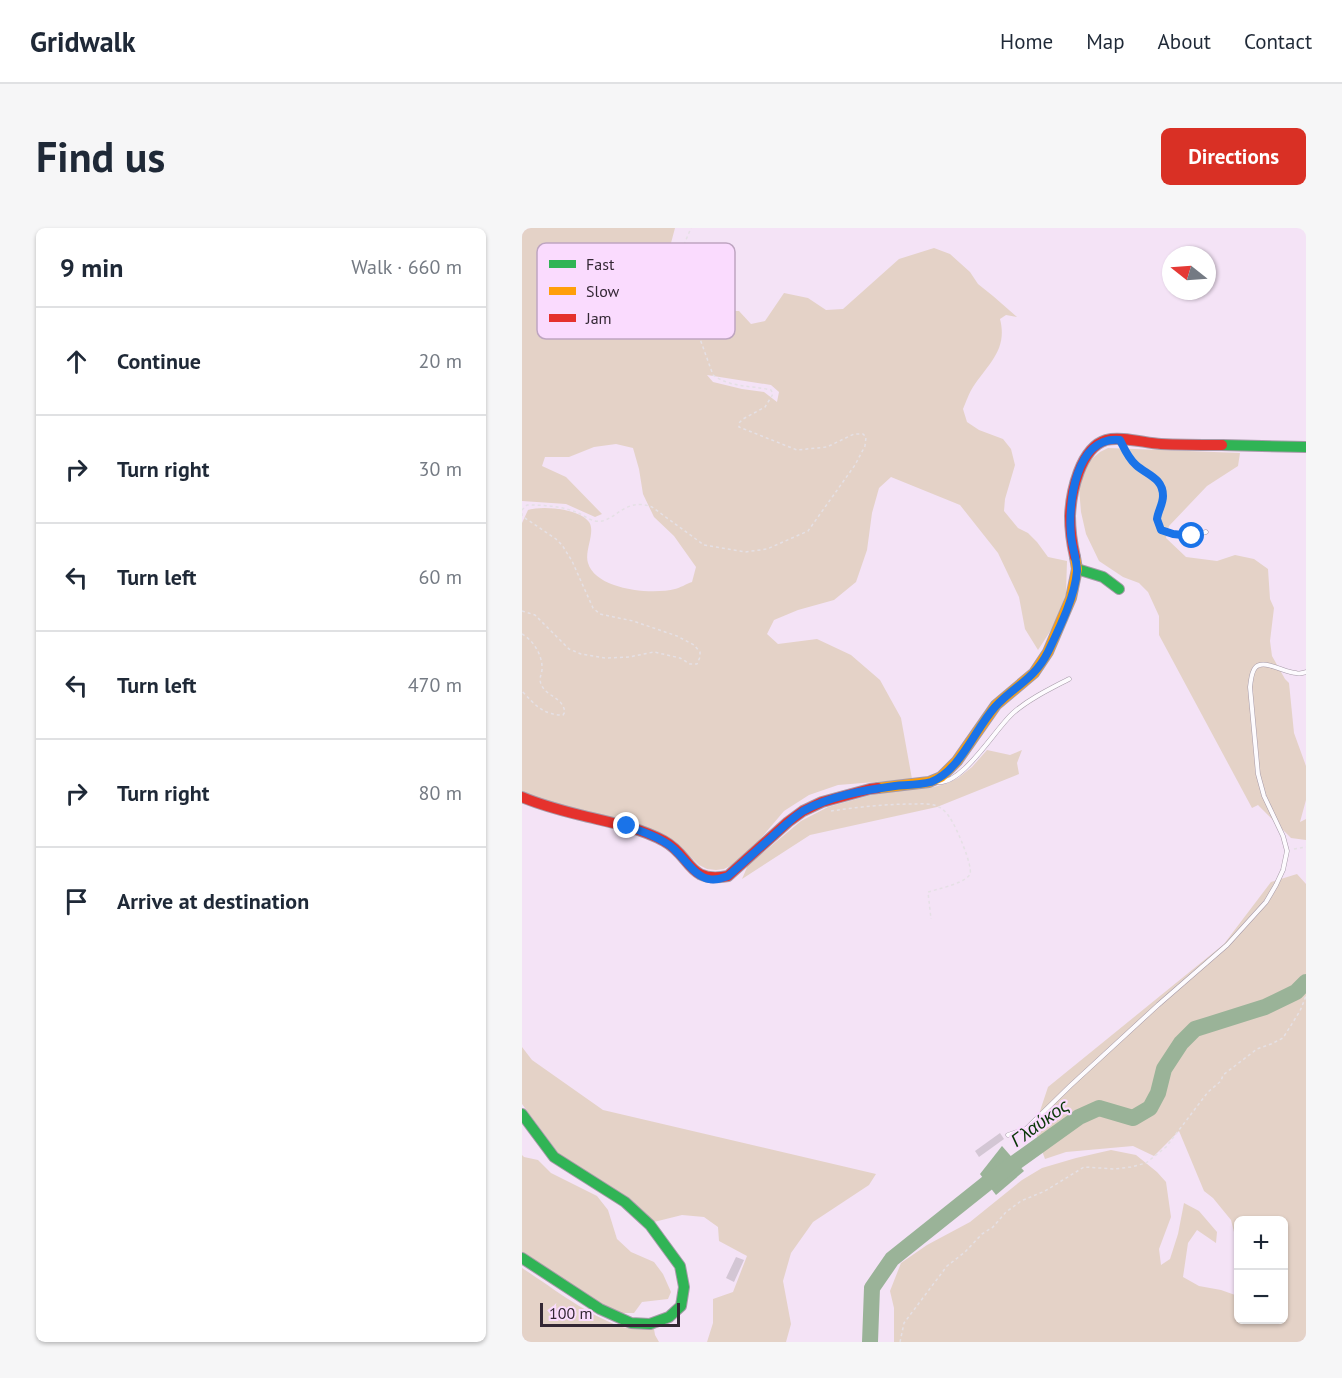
<!DOCTYPE html>
<meta charset="utf-8">
<style>
body{margin:0;font-family:"PT Sans",sans-serif;background:#f6f6f7;color:#1f2937}
.controls{position:absolute;right:18px;bottom:18px;display:grid;overflow:hidden;border-radius:9px;box-shadow:0 2px 4px #0004}
.controls button{width:54px;height:54px;display:grid;place-items:center;padding:0;border:0;border-bottom:2px solid #e0e1e3;background:#fff;color:#1f2937;font:30px sans-serif}
.compass{position:absolute;left:640px;top:18px;width:54px;height:54px;border-radius:50%;background:#fff;box-shadow:0 2px 4px #0004;rotate:287deg}
.scale{position:absolute;left:18px;bottom:15px;width:140px;box-sizing:border-box;padding-left:6px;border:3px solid #332734;border-top:0;font-size:16px;line-height:21px;white-space:nowrap;color:#332734;-webkit-text-stroke:4px #fadbfe;paint-order:stroke}
.stop{position:absolute;width:18px;height:18px;margin:-14px;border:4px solid #1a73e8;border-radius:50%;background:#fff}
.stop.end{background:#1a73e8;border-color:#fff;box-shadow:0 2px 6px #0008}
.list{margin:0;padding:0;list-style:none}
h2{display:flex;justify-content:space-between;align-items:center;height:78px;margin:0;padding:0 24px;font-size:26px}
h2 small{font-size:20px;font-weight:400;color:#747a83}
.list li{display:grid;grid-template-columns:39px 1fr auto;gap:18px;align-items:center;box-sizing:border-box;height:108px;padding:0 24px;border-top:2px solid #e0e1e3}
.list b{display:block;font-size:22px;white-space:nowrap}
.list em{font-size:20px;font-style:normal;color:#747a83}
.icon{flex:none;width:33px;height:33px;fill:none;stroke:currentColor;stroke-width:2;stroke-linecap:round;stroke-linejoin:round}
.map{position:relative;flex:none;width:784px;height:1114px;overflow:hidden;border-radius:9px}
header{display:flex;align-items:center;gap:36px;box-sizing:border-box;height:84px;padding:0 30px;background:#fff;border-bottom:2px solid #e0e1e3}
header strong{font-size:28px}
nav{display:flex;gap:33px;margin-inline-start:auto;font-size:21px}
.intro{display:flex;align-items:center;justify-content:space-between;box-sizing:border-box;height:144px;padding:0 36px}
h1{margin:0;font-size:42px}
.button{padding:15px 27px;border-radius:9px;background:#d93025;color:#fff;font-size:21px;font-weight:700}
main{display:flex;gap:36px;padding:0 36px}
aside{flex:1;background:#fff;border-radius:9px;box-shadow:0 2px 4px #0004}
.map>svg:first-child{display:block}
</style>
<header>
<strong>Gridwalk</strong>
<nav><a>Home</a><a>Map</a><a>About</a><a>Contact</a></nav>
</header>
<div class="intro"><h1>Find us</h1><a class="button">Directions</a></div>
<main>
<aside>
<h2>9 min<small>Walk · 660 m</small></h2>
<ul class="list">
<li><svg class="icon" aria-label="ahead" viewBox="0 0 24 24"><path d="M12 20V5M6 11l6-6 6 6"/></svg><div><b>Continue</b></div><em>20 m</em></li>
<li><svg class="icon" aria-label="right" viewBox="0 0 24 24"><path d="M7 20v-9h11M14 6l5 5-5 5"/></svg><div><b>Turn right</b></div><em>30 m</em></li>
<li><svg class="icon" aria-label="left" viewBox="0 0 24 24"><path d="M17 20v-9H6M10 6l-5 5 5 5"/></svg><div><b>Turn left</b></div><em>60 m</em></li>
<li><svg class="icon" aria-label="left" viewBox="0 0 24 24"><path d="M17 20v-9H6M10 6l-5 5 5 5"/></svg><div><b>Turn left</b></div><em>470 m</em></li>
<li><svg class="icon" aria-label="right" viewBox="0 0 24 24"><path d="M7 20v-9h11M14 6l5 5-5 5"/></svg><div><b>Turn right</b></div><em>80 m</em></li>
<li><svg class="icon" aria-label="arrive" viewBox="0 0 24 24"><path d="M6 21V4h12l-3 4 3 4H6"/></svg><div><b>Arrive at destination</b></div></li>
</ul>
</aside>
<div class="map">
<svg width="784" height="1114" viewBox="0 0 784 1114">
<rect width="100%" height="100%" fill="#f4e3f6"/>
<g fill="#e4d2c7" fill-rule="evenodd">
<path d="M0 0H153L149 15 151 67 165 93 183 99 199 83H217L229 96 243 93 262 65 286 70 304 82 321 81 377 31 412 20 428 26 448 44 456 56 471 68 495 89 484 87 478 91C486 122 466 136 451 159 447 165 444 174 441 181L445 194 457 202 481 211 489 221 493 237 483 271 482 283 496 300 506 305 515 314 526 329 545 333 544 366 531 399 516 422 503 401 497 369 476 325 438 277 369 249 357 260 350 285 345 322 334 354 312 372 276 382 252 392 245 406 256 416 295 411 329 427 358 452 379 490 390 551 316 557 287 567 262 583 228 623 214 635 202 641 194 642 185 641 177 637 151 612 130 602 21 575 0 564V295L6 282C21 277 58 281 67 294 74 304 62 323 66 335 74 362 130 367 153 361 158 360 164 356 170 354L174 339 152 308 132 289 121 266 117 241 111 220 94 216 72 219 47 229H23L20 238 44 249 80 286 73 289 44 276 0 273ZM185 147 249 157 257 164 255 174 242 164 220 161 191 154Z"/>
<polygon points="586,220 718,225 716,238 685,258 647,298 644,310 664,329 695,333 713,327 732,331 746,341 748,371 752,380 748,413 750,428 763,451 767,455 772,505 784,538 784,572 778,594 784,591 784,612 769,610 736,577 730,580 637,407 637,388 626,364 617,355 601,349 577,333 564,306 559,284 557,260 566,234 578,224"/>
<polygon points="465,522 488,527 500,522 495,535 497,546 415,579 288,607 220,651 226,637 279,593 306,579 360,564 402,557 412,559 426,555 436,550 450,539"/>
<polygon points="775,646 784,656 784,1114 372,1114 372,1080 368,1063 379,1035 405,1017 448,994 500,952 520,940 554,930 589,922 614,927 635,944 644,954 649,989 637,1021 639,1037 648,1031 656,1006 662,975 677,983 695,1004 694,1015 675,1002 666,1015 661,1049 677,1058 699,1062 716,1068 716,1092 762,1092 762,992 716,992 716,1020 709,992 691,970 682,963 657,903 632,928 611,918 544,924 523,931 512,901 526,859 702,716 749,654"/>
<polygon points="0,819 10,832 81,882 354,946 347,957 291,994 269,1025 261,1053 269,1096 264,1114 185,1114 191,1095 191,1071 211,1064 225,1028 197,1013 196,999 182,989 160,987 132,994 100,966 37,926 0,876"/>
<polygon points="0,927 2,929 16,932 29,945 75,968 86,982 95,1011 109,1024 132,1034 141,1046 149,1064 146,1071 120,1074 112,1085 98,1085 79,1077 0,1026"/>
<path d="M0 1040C31 1060 65 1087 100 1099 111 1102 121 1101 132 1101L133 1107 137 1114H0Z"/>
</g>
<polygon fill="#9ab398" points="480,918 502,943 474,967 458,946"/>
<g fill="none" stroke-linecap="round" stroke-linejoin="round">
<polyline stroke="#9ab398" stroke-width="16" points="348,1114 350,1060 370,1031 469,952 557,889 577,880 611,890 628,880 636,865 642,841 659,815 673,801 743,779 774,764 784,754"/>
</g>
<g fill="#d3c6d4">
<polygon points="478,905 482,911 457,929 453,923"/>
<polygon points="214,1029 222,1032 212,1054 204,1050"/>
</g>
<g fill="none" stroke-linecap="round" stroke-linejoin="round">
<defs>
<g id="lane">
<path d="M600 215C604 223 607 230 613 236 624 247 640 249 641 267 641 276 636 283 635 291L639 301C657 309 666 309 684 304"/>
<path d="M415 554C440 558 473 501 491 485 507 471 528 461 547 451"/>
<path d="M486 907 504 901 548 858 636 777 705 717 744 674 754 657 761 642 765 623 761 608 742 568 736 546 728 459C729 453 729 445 733 440 741 430 763 445 774 445 776 446 782 445 784 444"/>
</g>
<g id="fast">
<polyline points="700,217 784,219"/>
<polyline points="555,341 581,349 597,361"/>
<polyline points="0,886 32,929 103,974 128,997 158,1038 162,1059 159,1078 147,1089 128,1096 109,1095 78,1081 0,1030"/>
</g>
<polyline id="slow" points="356,560 407,554 419,549 435,533 474,477 512,445 526,424 549,370 555,341 553,329"/>
<g id="jam">
<path d="M553 329C550 316 548 302 548 288 549 265 558 220 584 212 599 208 623 215 639 216 659 217 680 217 700 217"/>
<path d="M0 569C19 577 38 582 58 587 86 594 116 599 142 613 170 628 165 656 206 648L266 594 281 583 300 574 348 561 356 560"/>
</g>
</defs>
<use href="#lane" stroke="#a69aa8" stroke-width="5"/>
<use href="#fast" stroke="#a69aa8" stroke-width="12"/>
<use href="#slow" stroke="#a69aa8" stroke-width="12"/>
<use href="#jam" stroke="#a69aa8" stroke-width="12"/>
<g stroke="#e5e0e5" stroke-width="1.5" stroke-dasharray="3 3" stroke-linecap="butt">
<path d="M0 383 13 387 47 421 59 426 83 430 107 429 132 424 158 430 168 436H175L178 429V424L172 417 155 408 111 393 78 386 71 380 50 333 40 317 34 311 0 288V282L5 277C23 277 40 278 56 285 61 287 68 292 73 293 92 297 101 268 130 279L182 317 223 324 245 321 286 303 333 237 343 218 344 209 341 206H332L305 219 275 222 217 199V195L221 191 243 179 251 166 249 162C228 157 209 160 191 147L163 69 161 19 169 0"/>
<path d="M0 406C12 413 21 428 20 442 19 447 17 451 19 456 24 469 40 468 43 484L41 487C21 487 13 477 0 463"/>
<path d="M309 583C336 579 364 576 392 576 399 576 408 575 415 578 420 580 425 585 428 590 434 598 451 638 448 646 444 655 416 661 406 664L409 691"/>
<polyline points="772,621 784,619"/>
<polyline points="378,1114 382,1095 425,1038 443,1024 460,1006 471,999 484,984 499,973 523,963 562,939 593,941 609,939 624,935 644,919 686,864 699,853 701,847 735,821 749,816 761,810 778,783 784,768"/>
</g>
<use href="#lane" stroke="#fdfbfe" stroke-width="4"/>
<use href="#fast" stroke="#30b455" stroke-width="10"/>
<use href="#slow" stroke="#ff9f0a" stroke-width="10"/>
<use href="#jam" stroke="#e5322d" stroke-width="10"/>
</g>
<g fill="none" stroke-linecap="round" stroke-linejoin="round">
<path stroke="#1a73e8" stroke-width="8" d="M105 598C118 603 132 607 144 615 159 623 170 648 187 651 194 653 200 650 206 648 221 635 235 622 250 609 260 600 270 590 281 583 308 568 342 562 373 558 384 557 398 557 409 554 438 543 453 501 473 479 492 458 512 452 526 424 537 401 553 369 555 343 555 332 550 319 549 308 546 276 553 207 598 212 602 220 606 230 614 237 625 247 641 250 641 268 641 276 636 283 635 291L639 302 651 306 670 308"/>
</g>
<g text-anchor="middle" stroke-width="4.5" stroke-linejoin="round" paint-order="stroke">
<g font-size="18" font-style="italic" fill="#093707" stroke="#fadbfe">
<text transform="translate(518 895) rotate(-36)" y="6">Γλαύκος</text>
</g>
</g>
<rect x="15" y="15" width="198" height="96" rx="9" fill="#fadbfe" stroke="#bea5c1" stroke-width="1.5"/>
<rect x="27" y="32" width="27" height="8" fill="#30b455"/>
<rect x="27" y="59" width="27" height="8" fill="#ff9f0a"/>
<rect x="27" y="86" width="27" height="8" fill="#e5322d"/>
<g font-size="16" fill="#332734">
<text x="64" y="42">Fast</text>
<text x="64" y="69">Slow</text>
<text x="64" y="96">Jam</text>
</g>
</svg>
<div class="controls">
<button>+</button>
<button>−</button>
</div>
<svg class="compass" viewBox="-18 -18 36 36"><path d="M0-13l5 13h-10z" fill="#e53935"/><path d="M0 13l5-13h-10z" fill="#747a83"/></svg>
<div class="scale">100 m</div>
<div class="stop" style="left:670px;top:308px"></div>
<div class="stop end" style="left:105px;top:598px"></div>
</div>
</main>
